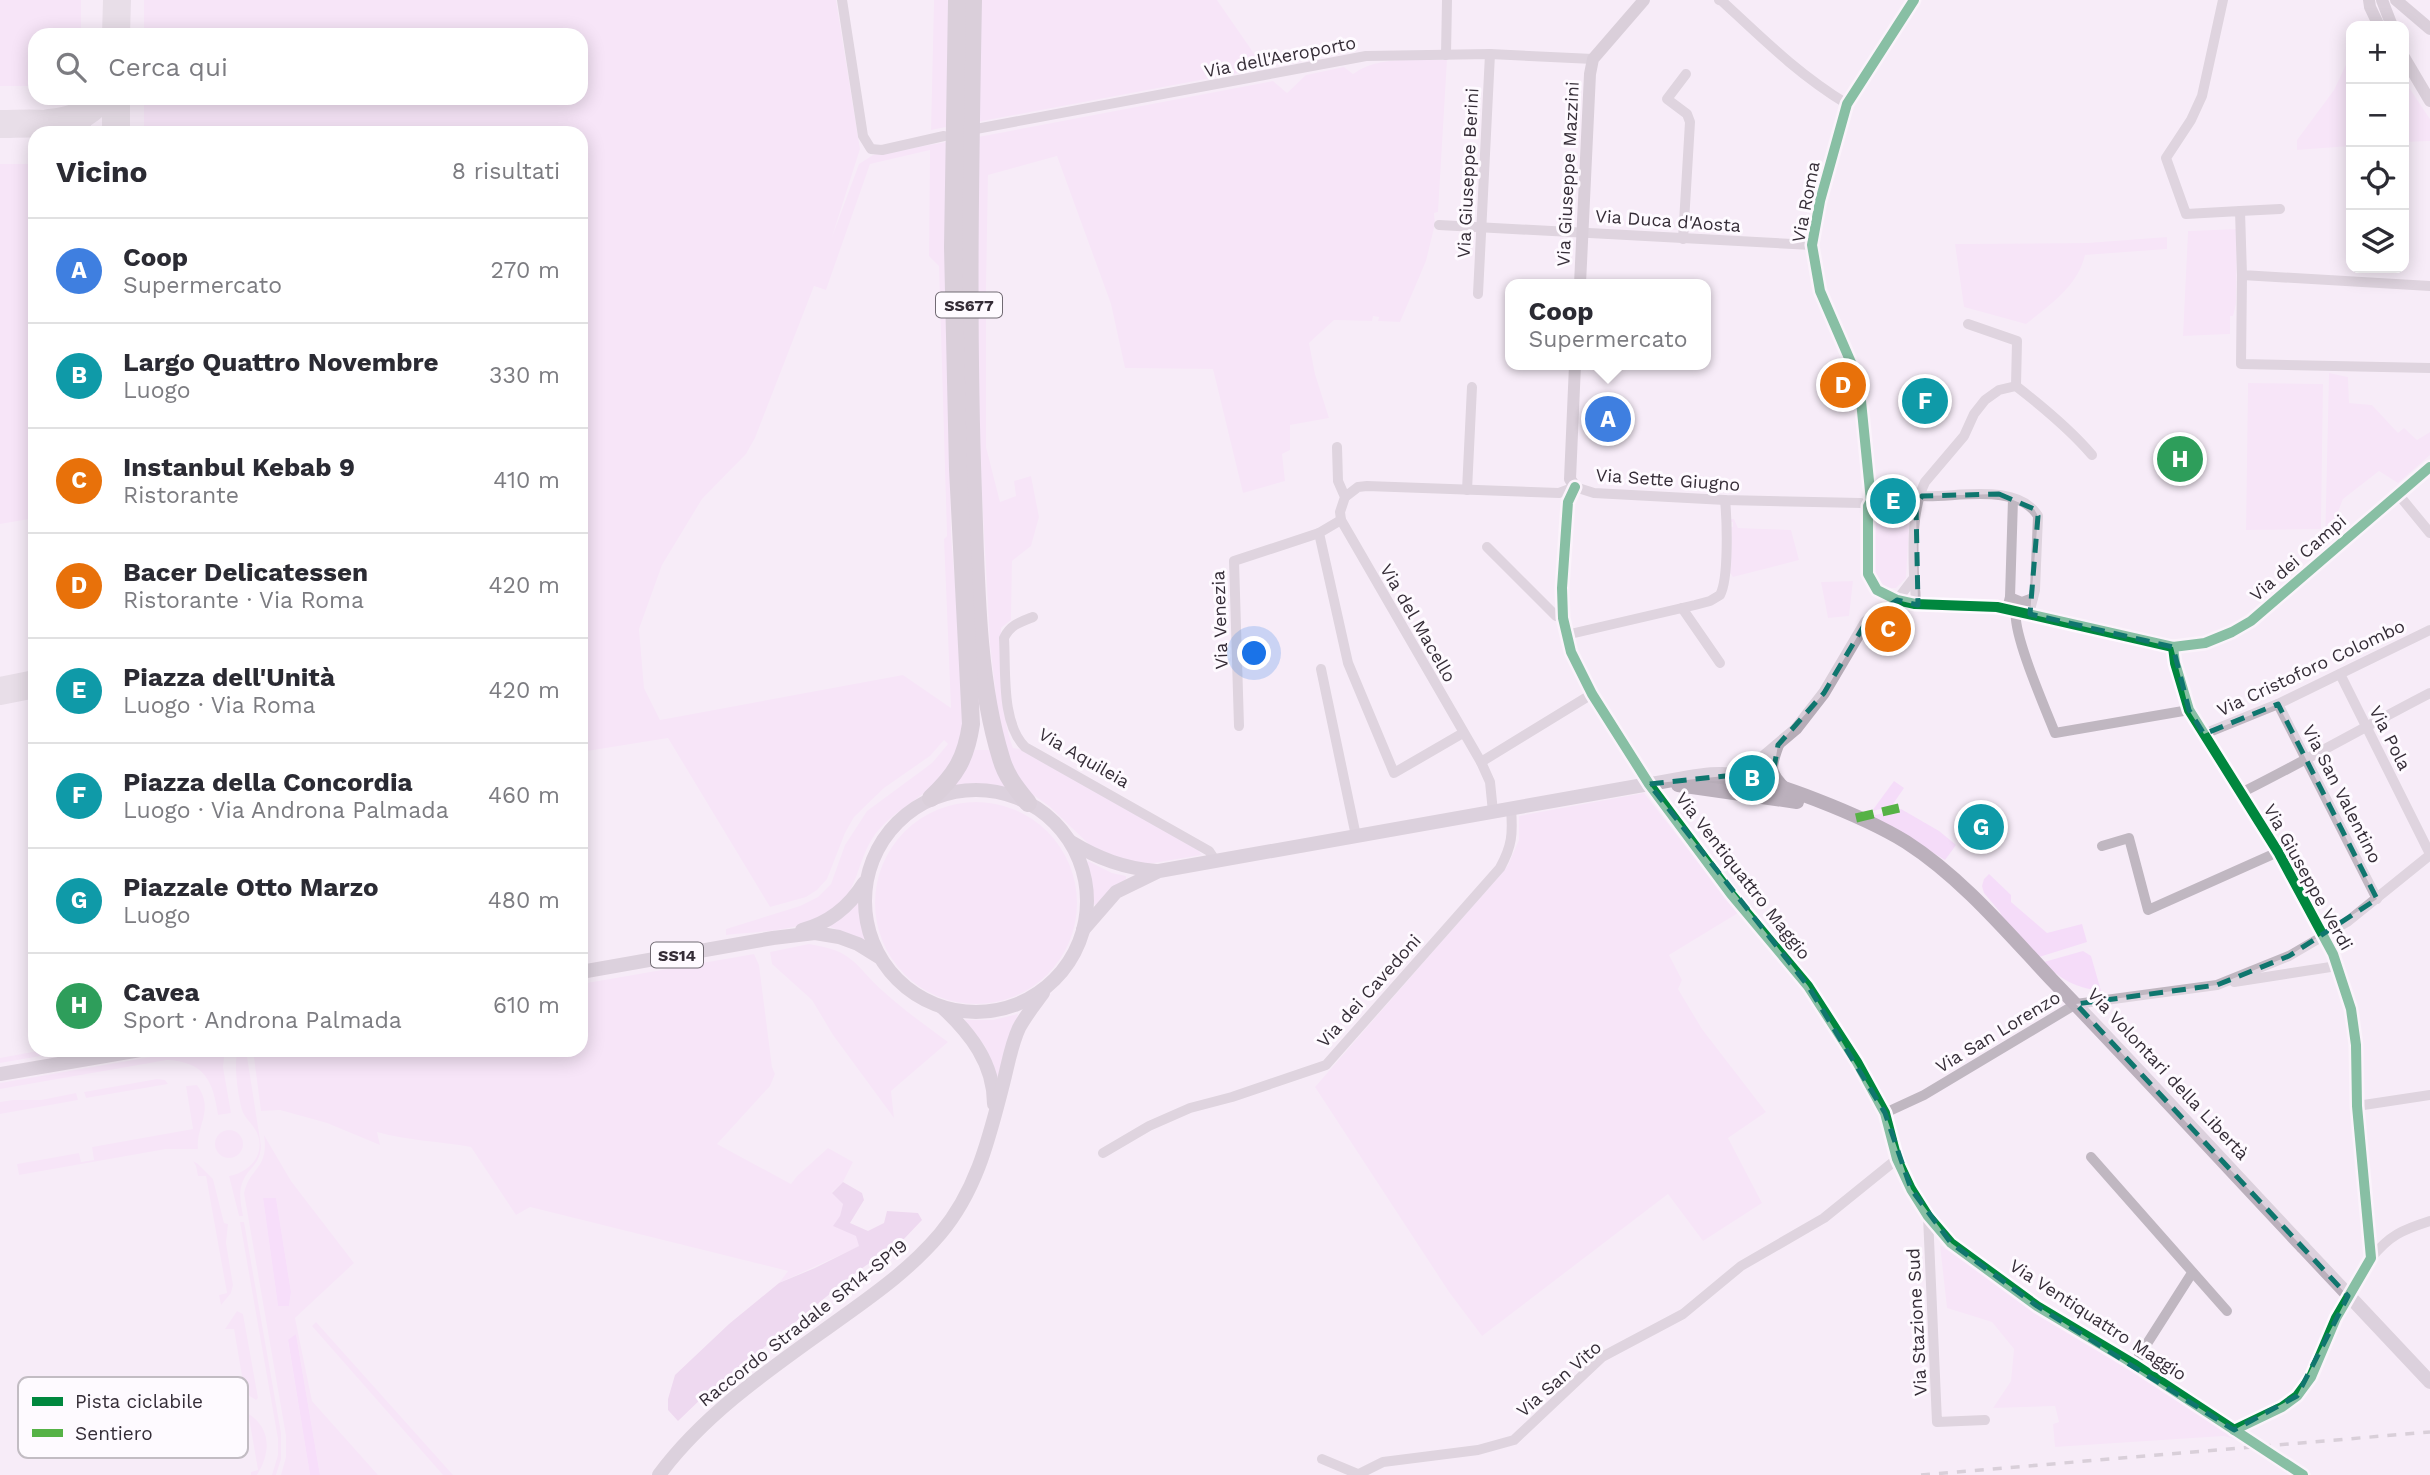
<!DOCTYPE html>
<html lang="it">
<meta charset="utf-8">
<style>
body{margin:0;font-family:"Work Sans",sans-serif;background:#f7f7f7;color:#2b2b33}
.controls{position:absolute;right:21px;top:21px;display:grid;overflow:hidden;border-radius:14px;box-shadow:0 4px 18px #0003}
.controls button{width:63px;height:63px;display:grid;place-items:center;padding:0;border:0;border-bottom:2px solid #e1e1e2;background:#fff;color:#2b2b33;font:35px sans-serif}
.you{position:absolute;left:1255px;top:654px;width:24px;height:24px;margin:-18px;border:5px solid #fff;border-radius:50%;background:#1a73e8;box-shadow:0 0 0 10px #1a73e833}
.badge{display:grid;place-items:center;width:46px;height:46px;border-radius:50%;background:#79707b;color:#fff;font-size:23px;font-weight:700}
.pin{position:absolute;translate:-50% -50%;border:4px solid #fff;box-shadow:0 2px 7px #0006}
.popup{position:absolute;left:1505px;top:279px;width:206px;height:91px;box-sizing:border-box;display:grid;place-content:center;border-radius:14px;background:#fff;filter:drop-shadow(0 2px 5px #0005);font-size:23px;white-space:nowrap;color:#7c7c81}
.popup b{font-size:26px;color:#2b2b33}
.popup::after{content:'';position:absolute;left:50%;top:100%;margin-left:-14px;border:14px solid transparent;border-top-color:#fff}
.list{margin:0;padding:0;list-style:none}
h2{display:flex;justify-content:space-between;align-items:center;height:91px;margin:0;padding:0 28px;font-size:30px}
h2 small{font-size:23px;font-weight:400;color:#7c7c81}
.list li{display:grid;grid-template-columns:46px 1fr auto;gap:21px;align-items:center;box-sizing:border-box;height:105px;padding:0 28px;border-top:2px solid #e1e1e2}
.list b{display:block;font-size:26px;white-space:nowrap}
.list p{margin:0;font-size:23px;white-space:nowrap;color:#7c7c81}
.list em{font-size:23px;font-style:normal;color:#7c7c81}
.icon{flex:none;width:38px;height:38px;fill:none;stroke:currentColor;stroke-width:2;stroke-linecap:round;stroke-linejoin:round}
.map{position:relative;flex:none;width:2430px;height:1475px;overflow:hidden}
.search{position:absolute;background:#fff;box-shadow:0 4px 18px #0003;left:28px;top:28px;width:560px;height:77px;display:flex;align-items:center;gap:18px;box-sizing:border-box;padding:0 24px;border-radius:21px;color:#7c7c81;font-size:26px}
.panel{position:absolute;background:#fff;box-shadow:0 4px 18px #0003;left:28px;top:126px;width:560px;height:931px;border-radius:21px}
.map>svg:first-child{display:block}
</style>
<div class="map">
<svg width="2430" height="1475" viewBox="0 0 2430 1475">
<rect width="100%" height="100%" fill="#f7ecf8"/>
<g fill="#f5dcf9" fill-rule="evenodd">
<polygon points="0,0 81,0 81,35 35,35 35,86 0,86"/>
<path d="M144 0H836L860 149 832 237 859 164 873 155 946 142 951 535 965 708C962 739 954 768 929 789 909 806 887 816 872 839 858 861 857 892 835 909 805 932 762 931 726 935V929L800 906 818 897 831 884 845 845 867 811 932 763 948 744 944 740 930 756 884 788 854 817 845 833 827 879 817 890 806 897 770 907 668 738 581 752V133H144V98H581V35H144ZM930 150 929 256 939 266 947 536 944 539 951 708 903 675 660 720 644 688 639 629 662 565 702 499 746 454 755 438 814 286 826 290 870 164Z"/>
<polygon points="934,0 949,0 946,127 931,130"/>
<polygon points="979,0 1217,0 1264,68 977,122"/>
<polygon points="2351,54 2351,146 2297,150 2297,140 2334,90"/>
<path d="M1447 60 1438 212 1434 213 1435 224 1426 261 1400 322 1378 321 1379 317 1373 316 1372 321 1334 320 1309 343 1315 374 1329 418 1290 425V450L1282 454 1285 481 1243 493 1213 369 1125 368 1111 304 1057 156 988 175 986 290V447L1000 502 1016 496 1014 481 1031 476 1039 517 1031 546 1012 561 1011 620 1001 628C1002 668 999 709 1013 748L1020 749 1199 850 1201 855 1148 864H1131L1095 850 1049 806 1022 787 1012 772 999 723 990 644 983 513 976 375 978 137 1273 81 1287 93 1306 75 1344 67 1353 74C1379 55 1416 61 1447 60Z"/>
<polygon points="2404,80 2430,119 2430,141 2404,142"/>
<polygon points="0,164 35,164 35,518 0,524"/>
<polygon points="2237,229 2236,304 2233,316 2230,316 2230,334 2183,336 2188,231"/>
<path d="M2167 237V249L2085 255C2078 286 2050 305 2026 324L1964 307 1955 244 2087 243Z"/>
<polygon points="2329,373 2348,377 2349,403 2372,405 2398,433 2404,428 2417,440 2430,432 2430,455 2398,483 2379,471 2343,499 2325,545"/>
<polygon points="2248,383 2323,384 2321,529 2246,530"/>
<circle cx="2180" cy="457" r="22"/>
<path d="M1910 510 1906 578 1896 588C1863 591 1876 534 1877 513Z"/>
<polygon points="1731,519 1734,519 1738,528 1791,530 1799,560 1733,577 1728,570 1730,527 1733,527 1733,522 1730,522"/>
<polygon points="1853,581 1849,616 1828,618 1821,582"/>
<polygon points="970,750 991,750 996,769 1007,790 980,788 949,791"/>
<polygon points="1894,781 1904,788 1893,804 1895,806 1872,811"/>
<polygon points="1644,793 1738,913 1669,955 1682,980 1678,989 1702,1029 1766,1112 1728,1138 1762,1203 1703,1241 1668,1194 1482,1336 1449,1292 1315,1087 1508,865 1519,840 1519,816"/>
<circle cx="976" cy="903" r="101"/>
<polygon points="1901,809 1939,831 1956,845 1945,860 1871,816"/>
<polygon points="1088,861 1112,873 1126,876 1126,879 1109,891 1096,905 1093,904 1090,882 1085,865"/>
<polygon points="1989,874 2011,895 2011,902 2047,933 2082,924 2087,942 2039,957 2004,922 2000,912 1984,893 1982,886 1984,879"/>
<polygon points="857,901 859,902 862,926 866,939 863,940 828,926"/>
<path d="M809 944C855 951 853 964 884 992 904 1010 926 1026 948 1042L891 1091 894 1118 833 1035 812 1000 772 964 770 952Z"/>
<path d="M2083 951 2091 956 2101 991C2077 988 2060 980 2044 962Z"/>
<path d="M754 954 759 965 772 1067 775 1074 770 1086 717 1144 791 1184 797 1176 828 1148 853 1162 843 1182 832 1192 843 1204 840 1216 857 1236 860 1246 779 1283 788 1271 530 1207 516 1215 471 1147C439 1141 408 1141 377 1132L380 1145 327 1123 280 1110 261 1111 253 1050H581V984Z"/>
<polygon points="1018,1014 999,1077 996,1077 985,1046 963,1020 993,1020"/>
<polygon points="43,1050 76,1050 0,1063 0,1058"/>
<path d="M191 1050H225L223 1067 231 1113 218 1115C213 1081 205 1062 167 1060L0 1089V1083Z"/>
<path d="M238 1050H246L261 1146C260 1165 250 1166 243 1181 238 1192 241 1204 243 1216H239L229 1176C250 1172 266 1154 257 1133 253 1124 245 1119 242 1110 238 1096 233 1063 238 1050Z"/>
<polygon points="157,1079 165,1080 168,1084 86,1098 84,1092"/>
<path d="M197 1085C215 1110 196 1125 198 1149H166L19 1175 17 1164 79 1153 81 1162 94 1160 92 1147 193 1129 186 1086Z"/>
<polygon points="76,1093 78,1100 0,1114 0,1102 13,1100 41,1100"/>
<circle cx="229" cy="1144" r="14"/>
<path d="M264 1135 291 1181 354 1263 295 1318 312 1401 378 1475H320L296 1334 288 1341 310 1475H281L286 1457V1436L244 1193C250 1166 269 1170 264 1135ZM263 1198H276L291 1292 289 1306H278Z"/>
<polygon points="193,1161 198,1164 213,1179 224,1223 228,1224 226,1243 233,1285 231,1293 221,1305 219,1295 227,1293 206,1176 198,1176 196,1166"/>
<polygon points="240,1222 244,1222 281,1433 281,1459 276,1475 272,1475 278,1455 278,1439"/>
<polygon points="1940,1245 2077,1337 2238,1440 2224,1436 2055,1447 2053,1424 2059,1422 2055,1406 1993,1408 2011,1381 2014,1349 1992,1322 1947,1308"/>
<polygon points="237,1311 243,1314 258,1398 256,1400 240,1390 235,1384 243,1382 234,1329 225,1329"/>
<polygon points="316,1322 453,1475 443,1475 312,1326"/>
<path d="M240 1409C269 1422 274 1448 257 1475H251V1472L258 1470 249 1418H241Z"/>
</g>
<polygon fill="#e3c0e7" points="843,1182 862,1193 864,1200 850,1223 868,1231 884,1223 887,1211 918,1213 922,1220 903,1240 858,1271 703,1397 678,1421 668,1410 668,1399 675,1375 729,1324 779,1283 815,1268 859,1246 856,1236 833,1226 840,1216 843,1204 832,1193"/>
<g fill="#f6ccfc">
<polygon points="263,1198 276,1198 291,1292 289,1306 278,1306"/>
<polygon points="296,1334 320,1475 310,1475 288,1340"/>
</g>
<g fill="none" stroke-linecap="round" stroke-linejoin="round">
<g stroke="#d5ccd6" stroke-width="28">
<polyline points="116,35 117,0"/>
<path d="M49 123C71 121 87 115 101 98"/>
<path d="M0 124C26 124 56 120 79 133"/>
<polyline points="116,133 116,98"/>
<polyline points="0,691 35,684"/>
</g>
<g stroke="#c0b7c1" stroke-width="10">
<polyline points="842,0 863,136 871,149 882,150 944,136"/>
<path d="M1719 0 1722 1C1764 40 1798 74 1847 104"/>
<polyline points="2223,0 2202,96 2191,120 2166,158 2186,214 2240,211 2242,275 2430,286"/>
<polyline points="1446,55 1447,0"/>
<polyline points="976,129 1366,56 1490,54 1593,59"/>
<polyline points="2240,211 2280,209"/>
<polyline points="1439,225 1812,245"/>
<polyline points="1683,239 1690,122 1687,114 1667,99 1686,74"/>
<polyline points="2242,275 2241,364 2430,368"/>
<polyline points="1478,294 1490,54"/>
<path d="M2016 386C2043 407 2070 429 2092 455"/>
<polyline points="1337,447 1338,481 1345,497 1340,512 1341,520 1481,762 1490,782 1493,812"/>
<polyline points="1467,490 1472,387"/>
<polyline points="2398,494 2430,533"/>
<path d="M1922 496C1955 498 2017 482 2038 516L2035 590 2029 614"/>
<polyline points="1345,497 1358,487 1367,486 1559,493 1575,487 1594,493 1725,500 1861,503 1868,506"/>
<polyline points="1341,520 1319,533 1348,663 1394,773 1463,733"/>
<polyline points="1487,547 1556,616 1563,618"/>
<polyline points="2010,597 2022,602 2033,598"/>
<polyline points="1897,600 1913,579"/>
<path d="M1915 604C1917 594 1914 586 1914 576 1913 545 1912 509 1925 482L1964 436 1974 414 1985 400 1999 390 2016 386 2017 341 1968 324"/>
<polyline points="1682,608 1720,663"/>
<polyline points="2007,609 2010,597 2013,499"/>
<path d="M2016 611C2012 633 2046 710 2055 733L2189 710"/>
<path d="M1033 617C1020 622 1010 625 1004 638 1006 671 1001 723 1025 747L1209 851 1215 860"/>
<path d="M1566 635 1695 605 1710 601 1720 595C1729 579 1727 520 1725 500"/>
<polyline points="2173,647 2175,663 2189,710 2278,852 2333,954 2351,1009 2356,1045 2357,1106 2371,1258 2336,1318 2311,1377 2297,1396 2282,1407 2234,1430"/>
<polyline points="1321,669 1356,836"/>
<polyline points="2340,674 2430,854"/>
<polyline points="2278,704 2377,899"/>
<polyline points="1239,726 1234,561 1319,533"/>
<polyline points="2204,734 2278,704 2430,630"/>
<polyline points="1481,762 1592,694"/>
<path d="M2241 793C2305 761 2366 726 2430 693"/>
<polyline points="2102,846 2129,838 2148,910 2278,852"/>
<polyline points="2234,982 2337,966"/>
<polyline points="2357,1106 2430,1095"/>
<polyline points="1885,1113 1924,1095 2076,1004 2217,985 2289,956 2347,922 2430,855"/>
<path d="M1103 1153 1149 1126 1190 1108 1232 1097 1326 1065 1500 868C1512 846 1513 834 1511 809"/>
<polyline points="2091,1157 2227,1311"/>
<polyline points="1928,1216 1937,1422 1985,1420"/>
<path d="M2371 1258C2390 1235 2402 1230 2430 1221"/>
<polyline points="2134,1364 2192,1273"/>
<polyline points="1322,1459 1358,1474"/>
<polyline points="1357,1475 1383,1462 1478,1450 1514,1440 1602,1357 1683,1314 1741,1266 1824,1218 1897,1159"/>
</g>
<g stroke="#b6acb7" stroke-width="12">
<polyline points="1914,0 1847,104 1820,201 1812,245 1820,291 1859,381 1871,501 1868,506 1868,574 1877,590 1897,600 1915,604 1997,607 2173,647 2205,643 2232,632 2251,621 2430,467"/>
<polyline points="2369,0 2370,7 2379,26"/>
<polyline points="2382,0 2392,26"/>
<polyline points="2396,0 2430,29"/>
<polyline points="2404,57 2430,101"/>
<polyline points="1580,284 1590,74 1593,59 1644,0"/>
<polyline points="1575,365 1570,479 1575,487 1568,502 1562,588 1563,618 1571,652 1592,694 1649,784 1731,894 1808,986 1857,1062 1885,1113 1897,1159 1911,1189 1928,1216 1951,1243 2037,1306 2134,1364 2303,1475"/>
<path d="M1778 745C1770 767 1768 772 1786 789"/>
<polyline points="1691,784 1724,780 1734,775 1757,762 1796,729 1824,693 1866,622 1893,606 1897,600"/>
</g>
<g stroke="#bbb0bc" stroke-width="14">
<polyline points="1678,785 1797,802"/>
<circle cx="976" cy="901" r="111"/>
<path d="M1071 842C1099 859 1124 868 1156 871"/>
<path d="M802 930C829 923 849 907 864 883"/>
<path d="M1083 930 1116 892 1159 871 1649 784C1673 781 1699 773 1722 774 1767 776 1867 818 1906 842 1962 878 2007 932 2052 980 2137 1068 2219 1158 2303 1247"/>
<polyline points="581,972 773,938 815,933 839,937 858,944 879,957"/>
<path d="M942 1007C970 1033 994 1063 994 1104"/>
<polyline points="0,1074 140,1050"/>
<path d="M659 1475C707 1410 779 1363 844 1316 879 1291 912 1267 940 1234 977 1190 989 1138 1003 1084 1008 1065 1011 1045 1019 1028 1026 1015 1035 1004 1043 993"/>
</g>
<g stroke="#b6aab7" stroke-width="18">
<path d="M973 0C970 165 967 329 973 494 976 578 976 677 1001 758 1006 776 1016 788 1028 803"/>
<path d="M931 798C956 775 966 758 971 724L958 469 953 247 957 0"/>
</g>
<polyline stroke="#b3abb4" stroke-width="3.5" stroke-dasharray="9 9" stroke-linecap="butt" points="1921,1475 2430,1432"/>
<polyline stroke="#bbb0bc" stroke-width="14" points="2303,1247 2430,1382"/>
<polyline stroke="#56b246" stroke-width="9" stroke-dasharray="18 9" stroke-linecap="butt" points="1856,818 1899,808"/>
<defs>
<g id="cycleway">
<polyline points="1914,0 1847,104 1820,201 1812,245 1820,291 1859,381 1871,501 1868,506 1868,574 1877,590 1897,600 1915,604 1997,607 2173,647 2205,643 2232,632 2251,621 2430,467"/>
<polyline points="1575,487 1568,502 1562,588 1563,618 1571,652 1592,694 1649,784 1731,894 1808,986 1857,1062 1885,1113 1897,1159 1911,1189 1928,1216 1951,1243 2037,1306 2134,1364 2303,1475"/>
<polyline points="2173,647 2175,663 2189,710 2278,852 2333,954 2351,1009 2356,1045 2357,1106 2371,1258 2336,1318 2311,1377 2297,1396 2282,1407 2234,1430"/>
</g>
</defs>
<use href="#cycleway" stroke="#fefaff" stroke-width="15"/>
<use href="#cycleway" stroke="#00873e" stroke-width="10"/>
</g>
<path d="M0 0H2430V1475H0ZM1999 494 2034 509 2038 516 2030 614 2173 647 2189 710 2204 734 2278 704 2377 899 2289 956 2217 985 2076 1004 2348 1296 2297 1396 2234 1430 2037 1306 1951 1243 1911 1189 1885 1113 1808 986 1649 784 1734 775 1771 785 1778 745 1824 693 1866 622 1897 600 1918 605 1916 506 1922 496Z" fill="#f7ecf8" fill-opacity=".55" fill-rule="evenodd"/>
<path fill="none" stroke="#0f766e" stroke-width="5" stroke-dasharray="14 9" stroke-linejoin="round" d="M1999 494 2034 509 2038 516 2030 614 2173 647 2189 710 2204 734 2278 704 2377 899 2289 956 2217 985 2076 1004 2348 1296 2297 1396 2234 1430 2037 1306 1951 1243 1911 1189 1885 1113 1808 986 1649 784 1734 775 1771 785 1778 745 1824 693 1866 622 1897 600 1918 605 1916 506 1922 496Z"/>
<g text-anchor="middle" stroke-width="6" stroke-linejoin="round" paint-order="stroke">
<g fill="#fefaff" stroke="#716a73" stroke-width="2">
<rect x="936" y="292.5" width="66" height="25" rx="5"/>
<rect x="651" y="942.5" width="52" height="25" rx="5"/>
</g>
<g font-size="16" font-weight="bold" fill="#352d37">
<text x="969" y="311">SS677</text>
<text x="677" y="961">SS14</text>
</g>
<g font-size="18" fill="#352d37" stroke="#fefaff">
<text transform="translate(1280 57) rotate(-11)" y="6">Via dell'Aeroporto</text>
<text transform="translate(1468 173) rotate(-87)" y="6">Via Giuseppe Berini</text>
<text transform="translate(1568 174) rotate(-87)" y="6">Via Giuseppe Mazzini</text>
<text transform="translate(1806 202) rotate(-79)" y="6">Via Roma</text>
<text transform="translate(1668 221) rotate(4)" y="6">Via Duca d'Aosta</text>
<text transform="translate(1668 480) rotate(4)" y="6">Via Sette Giugno</text>
<text transform="translate(2298 558) rotate(-41)" y="6">Via dei Campi</text>
<text transform="translate(1220 620) rotate(-92)" y="6">Via Venezia</text>
<text transform="translate(1418 623) rotate(60)" y="6">Via del Macello</text>
<text transform="translate(2311 668) rotate(-25)" y="6">Via Cristoforo Colombo</text>
<text transform="translate(2390 738) rotate(63)" y="6">Via Pola</text>
<text transform="translate(1084 758) rotate(30)" y="6">Via Aquileia</text>
<text transform="translate(2342 794) rotate(63)" y="6">Via San Valentino</text>
<text transform="translate(1743 876) rotate(52)" y="6">Via Ventiquattro Maggio</text>
<text transform="translate(2308 877) rotate(61)" y="6">Via Giuseppe Verdi</text>
<text transform="translate(1369 991) rotate(-48)" y="6">Via dei Cavedoni</text>
<text transform="translate(1998 1032) rotate(-31)" y="6">Via San Lorenzo</text>
<text transform="translate(2168 1074) rotate(47)" y="6">Via Volontari della Libertà</text>
<text transform="translate(2098 1320) rotate(33)" y="6">Via Ventiquattro Maggio</text>
<text transform="translate(1917 1322) rotate(-93)" y="6">Via Stazione Sud</text>
<text transform="translate(803 1323) rotate(-38)" y="6">Raccordo Stradale SR14-SP19</text>
<text transform="translate(1559 1379) rotate(-41)" y="6">Via San Vito</text>
</g>
</g>
<rect x="18" y="1377" width="230" height="81" rx="10" fill="#fefaff" stroke="#c2bcc3" stroke-width="2"/>
<rect x="32" y="1397" width="31" height="9" fill="#00873e"/>
<rect x="32" y="1429" width="31" height="8" fill="#56b246"/>
<g font-size="19" fill="#352d37">
<text x="75" y="1408">Pista ciclabile</text>
<text x="75" y="1440">Sentiero</text>
</g>
</svg>
<div class="controls">
<button>+</button>
<button>−</button>
<button><svg class="icon" aria-label="locate" viewBox="0 0 24 24"><circle cx="12" cy="12" r="6"/><path d="M12 2v4M12 18v4M2 12h4M18 12h4"/></svg></button>
<button><svg class="icon" aria-label="layers" viewBox="0 0 24 24"><path d="M12 4l9 5-9 5-9-5zM3 14l9 5 9-5"/></svg></button>
</div>
<div class="you"></div>
<div class="pin badge" style="left:1608px;top:419px;background:#3f7fe0">A</div>
<div class="popup"><b>Coop</b>Supermercato</div>
<div class="pin badge" style="left:1752px;top:778px;background:#0f9aa8">B</div>
<div class="pin badge" style="left:1888px;top:629px;background:#e8710a">C</div>
<div class="pin badge" style="left:1843px;top:385px;background:#e8710a">D</div>
<div class="pin badge" style="left:1893px;top:501px;background:#0f9aa8">E</div>
<div class="pin badge" style="left:1925px;top:401px;background:#0f9aa8">F</div>
<div class="pin badge" style="left:1981px;top:827px;background:#0f9aa8">G</div>
<div class="pin badge" style="left:2180px;top:459px;background:#2e9e5b">H</div>
<div class="search"><svg class="icon" aria-label="search" viewBox="0 0 24 24"><circle cx="10" cy="10" r="6"/><path d="M15 15l6 6"/></svg>Cerca qui</div>
<section class="panel">
<h2>Vicino<small>8 risultati</small></h2>
<ul class="list">
<li><span class="badge" style="background:#3f7fe0">A</span><div><b>Coop</b><p>Supermercato</p></div><em>270 m</em></li>
<li><span class="badge" style="background:#0f9aa8">B</span><div><b>Largo Quattro Novembre</b><p>Luogo</p></div><em>330 m</em></li>
<li><span class="badge" style="background:#e8710a">C</span><div><b>Instanbul Kebab 9</b><p>Ristorante</p></div><em>410 m</em></li>
<li><span class="badge" style="background:#e8710a">D</span><div><b>Bacer Delicatessen</b><p>Ristorante · Via Roma</p></div><em>420 m</em></li>
<li><span class="badge" style="background:#0f9aa8">E</span><div><b>Piazza dell'Unità</b><p>Luogo · Via Roma</p></div><em>420 m</em></li>
<li><span class="badge" style="background:#0f9aa8">F</span><div><b>Piazza della Concordia</b><p>Luogo · Via Androna Palmada</p></div><em>460 m</em></li>
<li><span class="badge" style="background:#0f9aa8">G</span><div><b>Piazzale Otto Marzo</b><p>Luogo</p></div><em>480 m</em></li>
<li><span class="badge" style="background:#2e9e5b">H</span><div><b>Cavea</b><p>Sport · Androna Palmada</p></div><em>610 m</em></li>
</ul>
</section>
</div>
